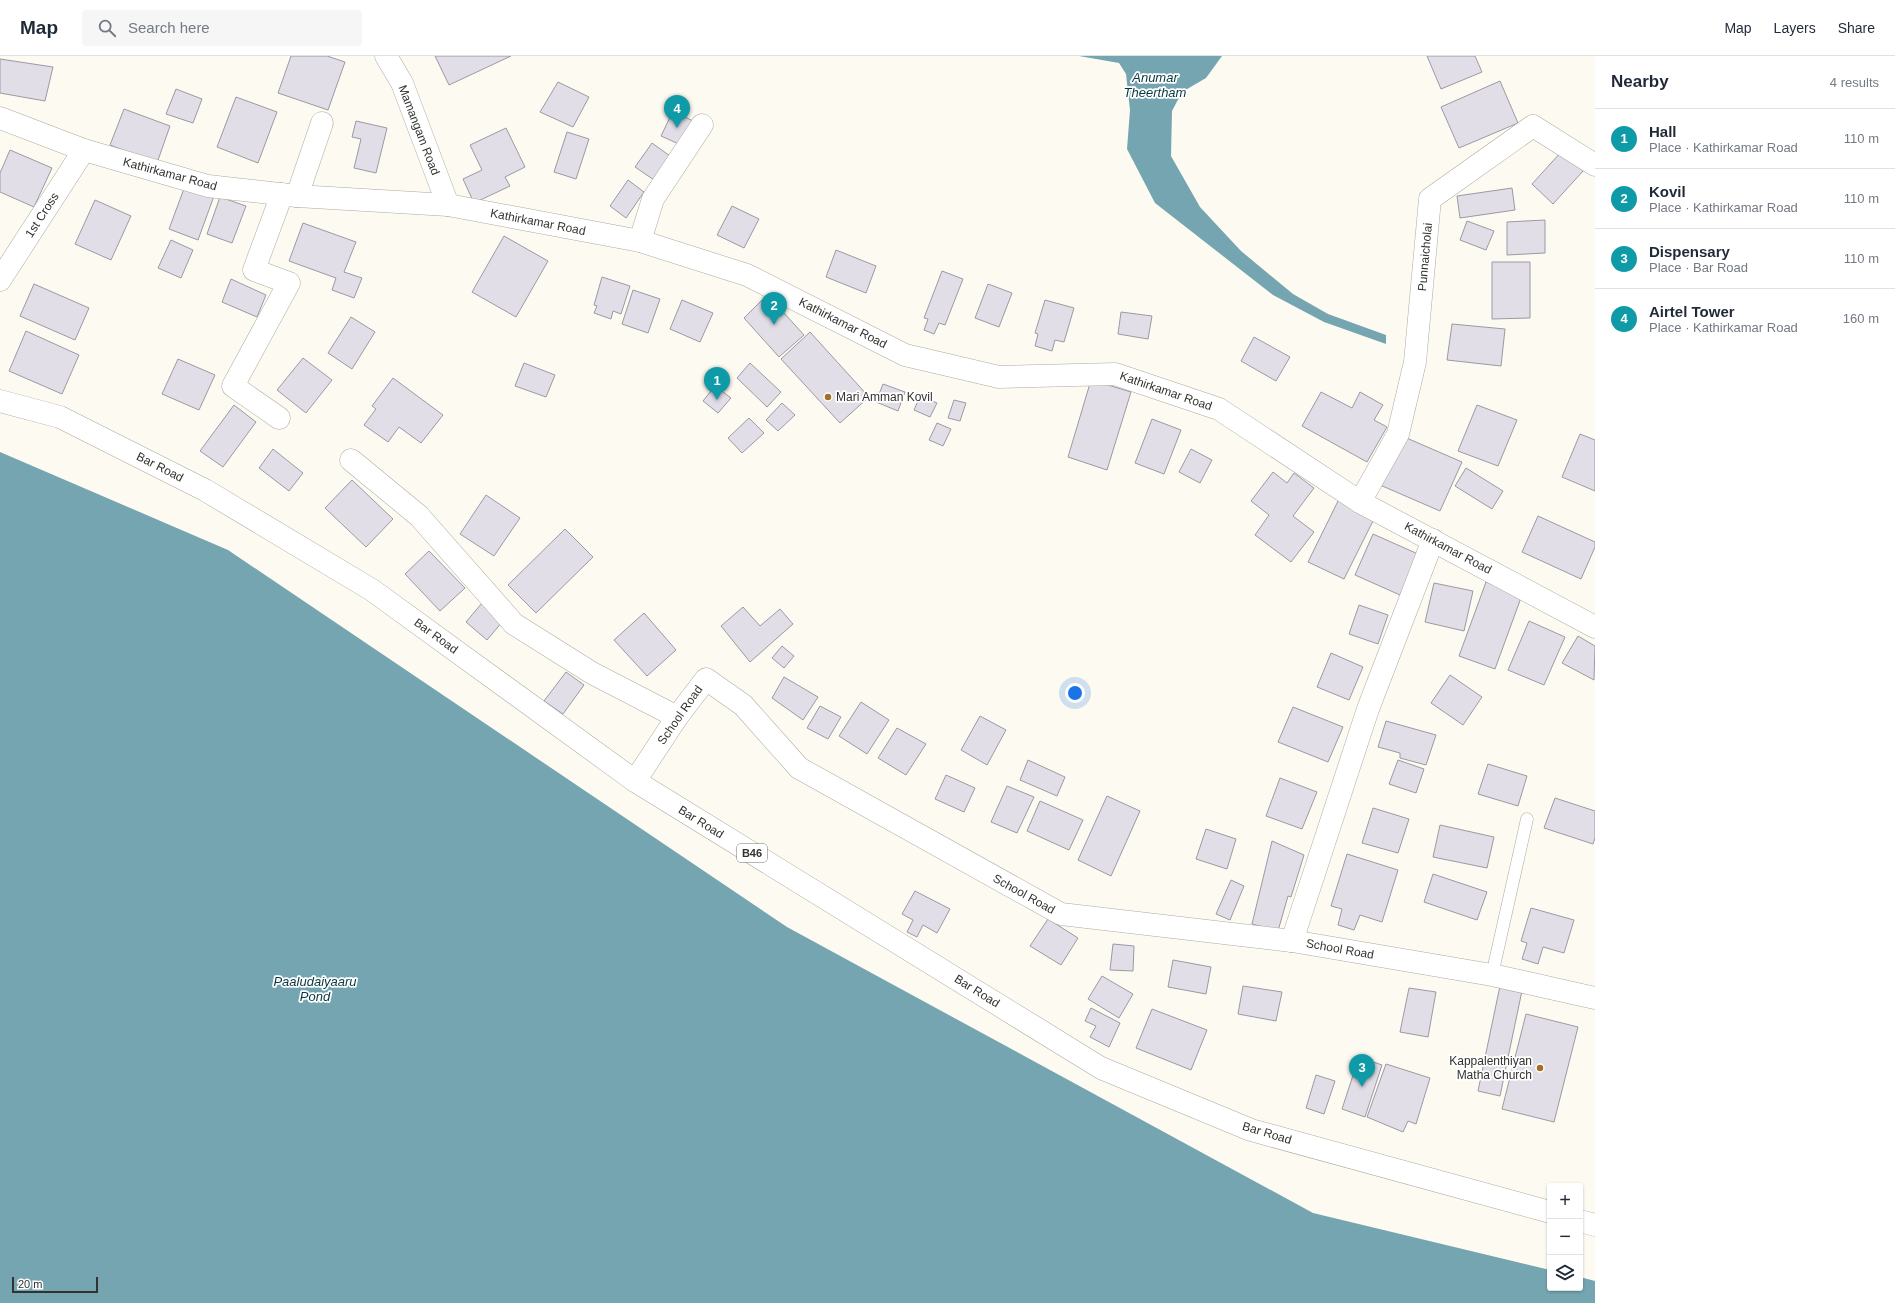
<!DOCTYPE html>
<meta charset="utf-8">
<style>
body{margin:0;font-family:Helvetica,sans-serif;background:#f6f6f7;color:#1f2937}
.controls{position:absolute;right:12px;bottom:12px;display:grid;overflow:hidden;border-radius:4px;box-shadow:0 1px 3px #0004}
.controls button{width:36px;height:36px;display:grid;place-items:center;padding:0;border:0;border-bottom:1px solid #e0e1e3;background:#fff;color:#1f2937;font:20px sans-serif}
.scale{position:absolute;left:12px;bottom:10px;width:86px;box-sizing:border-box;padding-left:4px;border:2px solid #32322e;border-top:0;font-size:11px;line-height:14px;white-space:nowrap;color:#32322e;-webkit-text-stroke:3px #fff;paint-order:stroke}
.you{position:absolute;left:1075px;top:637px;width:14px;height:14px;margin:-10px;border:3px solid #fff;border-radius:50%;background:#1a73e8;box-shadow:0 0 0 6px #1a73e833}
.badge{display:grid;place-items:center;width:26px;height:26px;border-radius:50%;background:#7c3aed;color:#fff;font-size:13px;font-weight:700}
.pin{position:absolute;translate:-50% -33px;filter:drop-shadow(0 1px 2px #0008)}
.pin::after{content:'';position:absolute;top:21px;width:14px;height:12px;background:inherit;clip-path:polygon(0 0,100% 0,50% 100%)}
.list{margin:0;padding:0;list-style:none}
h2{display:flex;justify-content:space-between;align-items:center;height:52px;margin:0;padding:0 16px;font-size:17px}
h2 small{font-size:13px;font-weight:400;color:#747a83}
.list li{display:grid;grid-template-columns:26px 1fr auto;gap:12px;align-items:center;box-sizing:border-box;height:60px;padding:0 16px;border-top:1px solid #e0e1e3}
.list b{display:block;font-size:15px;white-space:nowrap}
.list p{margin:0;font-size:13px;white-space:nowrap;color:#747a83}
.list em{font-size:13px;font-style:normal;color:#747a83}
.icon{flex:none;width:22px;height:22px;fill:none;stroke:currentColor;stroke-width:2;stroke-linecap:round;stroke-linejoin:round}
.map{position:relative;flex:none;width:1595px;height:1247px;overflow:hidden}
header{display:flex;align-items:center;gap:24px;box-sizing:border-box;height:56px;padding:0 20px;background:#fff;border-bottom:1px solid #e0e1e3}
header strong{font-size:19px}
nav{display:flex;gap:22px;margin-inline-start:auto;font-size:14px}
.search{width:280px;height:36px;background:#f6f6f7;display:flex;align-items:center;gap:10px;box-sizing:border-box;padding:0 14px;border-radius:4px;color:#747a83;font-size:15px}
main{display:flex}
aside{flex:1;background:#fff}
.map>svg:first-child{display:block}
</style>
<header>
<strong>Map</strong>
<div class="search"><svg class="icon" aria-label="search" viewBox="0 0 24 24"><circle cx="10" cy="10" r="6"/><path d="M15 15l6 6"/></svg>Search here</div>
<nav><a>Map</a><a>Layers</a><a>Share</a></nav>
</header>
<main>
<div class="map">
<svg width="1595" height="1247" viewBox="0 0 1595 1247">
<rect width="100%" height="100%" fill="#fdfbf1"/>
<g fill="#74a5b1">
<polygon points="1079,0 1222,0 1206,22 1182,36 1172,55 1171,100 1200,151 1241,195 1293,238 1328,258 1386,279 1386,288 1324,266 1273,239 1155,147 1127,93 1130,54 1126,18 1119,7"/>
<polygon points="0,396 228,494 787,871 1313,1157 1550,1214 1550,1232 1580,1232 1580,1221 1595,1225 1595,1247 0,1247"/>
</g>
<g fill="#e1dee8" stroke="#9b99a2">
<polygon points="291,0 327,0 345,6 328,54 278,37"/>
<polygon points="435,0 511,0 449,29"/>
<polygon points="1427,0 1475,0 1482,16 1441,33"/>
<polygon points="0,3 53,11 45,45 0,37"/>
<polygon points="1500,25 1518,67 1459,92 1441,51"/>
<polygon points="558,26 589,41 573,71 540,56"/>
<polygon points="176,33 202,43 193,67 166,58"/>
<polygon points="236,41 277,56 258,107 217,91"/>
<polygon points="124,53 170,70 157,107 110,89"/>
<polygon points="673,55 693,65 681,89 661,80"/>
<polygon points="356,65 387,72 376,117 354,112 361,83 352,81"/>
<polygon points="506,72 525,111 505,121 510,130 474,147 463,123 482,114 470,89"/>
<polygon points="567,76 589,83 576,123 554,116"/>
<polygon points="652,87 670,100 654,124 635,111"/>
<polygon points="10,94 52,112 34,151 0,136 0,117"/>
<polygon points="1562,95 1584,114 1553,148 1532,128"/>
<polygon points="628,124 644,136 626,162 610,150"/>
<polygon points="185,130 214,140 198,184 169,173"/>
<polygon points="1512,132 1515,154 1460,162 1457,140"/>
<polygon points="220,141 246,150 232,187 207,178"/>
<polygon points="95,144 131,160 111,204 75,188"/>
<polygon points="732,150 759,163 744,192 717,179"/>
<polygon points="1545,164 1545,197 1507,199 1507,166"/>
<polygon points="1467,165 1494,175 1486,194 1460,184"/>
<polygon points="303,167 356,186 344,216 362,222 354,242 332,234 336,222 289,205"/>
<polygon points="504,180 548,205 516,261 472,236"/>
<polygon points="171,184 193,194 181,222 158,212"/>
<polygon points="836,194 876,210 866,237 826,221"/>
<polygon points="1492,206 1530,206 1530,262 1492,263"/>
<polygon points="942,215 963,223 945,269 939,267 934,278 924,274 928,263 924,262"/>
<polygon points="602,221 630,230 621,258 613,255 611,263 594,257 597,250 594,249"/>
<polygon points="231,223 266,239 257,261 222,246"/>
<polygon points="34,228 89,252 75,284 20,260"/>
<polygon points="988,228 1012,237 999,271 975,262"/>
<polygon points="633,234 660,243 648,277 622,268"/>
<polygon points="763,243 779,260 783,256 804,279 779,301 744,262"/>
<polygon points="682,244 713,257 700,286 670,273"/>
<polygon points="1045,244 1074,252 1064,286 1055,284 1052,295 1035,290 1038,278 1035,277"/>
<polygon points="1121,256 1152,260 1148,283 1118,278"/>
<polygon points="351,261 375,276 352,313 328,297"/>
<polygon points="1452,268 1505,273 1501,310 1447,304"/>
<polygon points="26,275 79,299 62,338 9,315"/>
<polygon points="810,276 869,341 840,367 781,303"/>
<polygon points="1254,281 1290,301 1276,325 1241,305"/>
<polygon points="303,302 332,324 306,357 277,334"/>
<polygon points="178,303 215,319 199,354 162,338"/>
<polygon points="524,307 555,319 546,341 515,330"/>
<polygon points="750,307 781,336 767,351 737,322"/>
<polygon points="393,322 443,359 421,387 399,371 388,386 364,369 376,353 372,350"/>
<polygon points="1091,324 1131,336 1107,414 1068,401"/>
<polygon points="883,328 905,336 898,355 876,346"/>
<polygon points="715,330 731,342 718,357 703,345"/>
<polygon points="1321,336 1352,352 1360,336 1383,349 1374,364 1387,371 1367,406 1302,370"/>
<polygon points="920,340 937,347 930,361 914,354"/>
<polygon points="954,344 966,347 960,365 948,362"/>
<polygon points="782,347 795,359 778,375 766,364"/>
<polygon points="234,349 256,366 223,411 200,395"/>
<polygon points="1477,349 1517,364 1498,410 1458,395"/>
<polygon points="749,362 764,377 742,397 728,382"/>
<polygon points="1152,363 1181,374 1164,418 1135,407"/>
<polygon points="937,367 951,373 943,390 929,384"/>
<polygon points="1580,378 1595,384 1595,435 1562,421"/>
<polygon points="1402,380 1462,406 1440,455 1380,429"/>
<polygon points="273,393 303,417 289,435 259,412"/>
<polygon points="1191,393 1212,404 1200,427 1179,416"/>
<polygon points="1466,412 1503,435 1492,453 1455,430"/>
<polygon points="1273,416 1287,427 1294,417 1314,432 1293,460 1314,476 1291,506 1255,479 1269,459 1251,445"/>
<polygon points="352,424 393,463 366,491 325,452"/>
<polygon points="486,439 520,462 494,500 460,478"/>
<polygon points="1339,443 1375,461 1344,523 1308,506"/>
<polygon points="1538,460 1595,486 1595,491 1581,523 1522,496"/>
<polygon points="565,473 593,501 536,557 508,529"/>
<polygon points="1373,478 1418,498 1400,539 1355,519"/>
<polygon points="429,495 465,532 440,555 405,518"/>
<polygon points="1486,526 1522,539 1495,613 1459,600"/>
<polygon points="1434,527 1473,535 1464,575 1425,566"/>
<polygon points="482,547 503,565 487,584 466,566"/>
<polygon points="1359,549 1388,559 1378,588 1349,578"/>
<polygon points="743,551 760,570 780,553 793,568 750,606 721,570"/>
<polygon points="644,557 676,594 647,620 614,584"/>
<polygon points="1529,565 1565,581 1544,629 1508,614"/>
<polygon points="1578,580 1595,590 1594,624 1562,607"/>
<polygon points="782,590 794,600 784,612 772,602"/>
<polygon points="1331,597 1363,611 1349,644 1317,631"/>
<polygon points="566,616 584,629 563,658 544,645"/>
<polygon points="1450,619 1482,641 1463,669 1431,647"/>
<polygon points="784,621 818,641 803,664 772,642"/>
<polygon points="861,646 889,664 867,698 839,680"/>
<polygon points="820,650 841,661 828,683 807,672"/>
<polygon points="1293,651 1343,671 1328,706 1278,686"/>
<polygon points="980,660 1006,674 987,709 961,694"/>
<polygon points="1386,665 1436,679 1426,709 1400,702 1400,697 1378,691"/>
<polygon points="897,672 926,688 906,719 878,702"/>
<polygon points="1028,704 1065,721 1057,740 1020,724"/>
<polygon points="1398,704 1424,713 1416,737 1389,728"/>
<polygon points="1488,708 1527,720 1518,750 1478,738"/>
<polygon points="946,719 975,732 964,756 935,743"/>
<polygon points="1280,722 1317,736 1302,773 1266,760"/>
<polygon points="1007,730 1034,741 1017,777 991,766"/>
<polygon points="1107,740 1140,755 1111,820 1078,804"/>
<polygon points="1555,742 1595,755 1595,782 1593,788 1544,772"/>
<polygon points="1040,745 1083,764 1069,794 1027,775"/>
<polygon points="1373,752 1409,763 1398,797 1362,787"/>
<polygon points="1440,769 1494,781 1487,812 1433,801"/>
<polygon points="1206,773 1236,783 1227,813 1196,803"/>
<polygon points="1272,785 1304,799 1291,841 1288,840 1278,875 1252,868"/>
<polygon points="1347,798 1398,814 1382,866 1360,859 1354,874 1338,869 1342,853 1331,850"/>
<polygon points="1433,818 1487,836 1477,864 1424,846"/>
<polygon points="1231,824 1244,830 1230,864 1216,858"/>
<polygon points="915,835 950,853 937,877 923,869 917,881 907,876 913,864 902,858"/>
<polygon points="1531,852 1574,864 1564,897 1543,891 1538,908 1522,903 1527,887 1521,885"/>
<polygon points="1048,863 1078,882 1061,909 1030,890"/>
<polygon points="1113,888 1134,890 1133,915 1110,914"/>
<polygon points="1173,904 1211,911 1206,938 1168,931"/>
<polygon points="1102,920 1133,938 1119,962 1088,943"/>
<polygon points="1501,925 1523,930 1500,1040 1478,1035"/>
<polygon points="1243,930 1282,936 1276,965 1238,958"/>
<polygon points="1409,932 1436,936 1428,981 1400,976"/>
<polygon points="1091,952 1120,967 1109,991 1090,981 1096,970 1085,965"/>
<polygon points="1152,953 1207,974 1191,1014 1136,992"/>
<polygon points="1526,958 1578,971 1554,1066 1502,1053"/>
<polygon points="1359,1001 1382,1009 1365,1061 1342,1053"/>
<polygon points="1386,1008 1430,1022 1416,1068 1408,1065 1403,1076 1367,1061"/>
<polygon points="1316,1019 1335,1025 1324,1058 1306,1052"/>
</g>
<g fill="none" stroke-linecap="round" stroke-linejoin="round">
<defs>
<polyline id="service" points="1492,919 1527,763"/>
<g id="minor">
<polyline points="386,0 402,27 448,149"/>
<polyline points="0,62 84,94 208,130 297,140 448,149 640,185 747,219 905,299 999,321 1115,318 1219,353 1360,446 1595,571"/>
<polyline points="297,140 322,67"/>
<polyline points="640,185 653,143 702,69"/>
<polyline points="0,224 84,94"/>
<polyline points="279,362 233,330 289,227 254,214 282,138"/>
<polyline points="351,404 419,460 514,568 592,617 677,661"/>
<polyline points="1360,446 1398,378 1415,306 1430,143 1533,70 1595,109"/>
<polyline points="635,725 677,661 706,623 743,649 799,712 1061,858 1292,885 1492,919 1595,942"/>
<polyline points="1292,885 1368,653 1433,484"/>
</g>
<g id="primary">
<polyline points="0,345 60,361 205,434 372,534 635,725 1101,1012 1251,1074 1550,1156"/>
<polyline points="1580,1165 1595,1169"/>
</g>
</defs>
<use href="#service" stroke="#acaba1" stroke-width="13"/>
<use href="#minor" stroke="#acaba1" stroke-width="23"/>
<use href="#primary" stroke="#acaba1" stroke-width="23"/>
<use href="#service" stroke="#fff" stroke-width="12"/>
<use href="#minor" stroke="#fff" stroke-width="22"/>
<use href="#primary" stroke="#fff" stroke-width="22"/>
</g>
<g fill="#a46e28" stroke="#fff" stroke-width="1.5">
<circle cx="828" cy="341" r="4"/>
<circle cx="1540" cy="1012" r="4"/>
</g>
<g text-anchor="middle" stroke-width="3.5" stroke-linejoin="round" paint-order="stroke">
<rect fill="#fff" stroke="#70706d" stroke-width="1" x="737" y="788" width="30" height="18" rx="3"/>
<g font-size="11" font-weight="bold" fill="#32322e">
<text x="752" y="801">B46</text>
</g>
<g font-size="12" fill="#32322e" stroke="#fff">
<text transform="translate(419 74) rotate(69)" y="4">Mamangam Road</text>
<text transform="translate(170 118) rotate(15)" y="4">Kathirkamar Road</text>
<text transform="translate(42 159) rotate(-57)" y="4">1st Cross</text>
<text transform="translate(538 166) rotate(11)" y="4">Kathirkamar Road</text>
<text transform="translate(1425 201) rotate(-85)" y="4">Punnaicholai</text>
<text transform="translate(843 267) rotate(27)" y="4">Kathirkamar Road</text>
<text transform="translate(1166 335) rotate(19)" y="4">Kathirkamar Road</text>
<text transform="translate(160 411) rotate(27)" y="4">Bar Road</text>
<text transform="translate(1448 492) rotate(28)" y="4">Kathirkamar Road</text>
<text transform="translate(436 580) rotate(36)" y="4">Bar Road</text>
<text transform="translate(680 659) rotate(-55)" y="4">School Road</text>
<text transform="translate(701 766) rotate(32)" y="4">Bar Road</text>
<text transform="translate(1024 838) rotate(29)" y="4">School Road</text>
<text transform="translate(1340 893) rotate(10)" y="4">School Road</text>
<text transform="translate(977 935) rotate(32)" y="4">Bar Road</text>
<text transform="translate(1267 1077) rotate(17)" y="4">Bar Road</text>
</g>
<g font-size="12" fill="#32322e" stroke="#fff" text-anchor="start">
<text x="836" y="345">Mari Amman Kovil</text>
<text x="1532" y="1009" text-anchor="end">Kappalenthiyan<tspan x="1532" dy="14">Matha Church</tspan></text>
</g>
<g font-size="13" font-style="italic" fill="#063740" stroke="#fff">
<text x="1155" y="26">Anumar<tspan x="1155" dy="15">Theertham</tspan></text>
<text x="315" y="930">Paaludaiyaaru<tspan x="315" dy="15">Pond</tspan></text>
</g>
</g>
</svg>
<div class="controls">
<button>+</button>
<button>−</button>
<button><svg class="icon" aria-label="layers" viewBox="0 0 24 24"><path d="M12 4l9 5-9 5-9-5zM3 14l9 5 9-5"/></svg></button>
</div>
<div class="scale">20 m</div>
<div class="you"></div>
<div class="pin badge" style="left:717px;top:344px;background:#0f9aa8">1</div>
<div class="pin badge" style="left:774px;top:269px;background:#0f9aa8">2</div>
<div class="pin badge" style="left:1362px;top:1031px;background:#0f9aa8">3</div>
<div class="pin badge" style="left:677px;top:72px;background:#0f9aa8">4</div>
</div>
<aside>
<h2>Nearby<small>4 results</small></h2>
<ul class="list">
<li><span class="badge" style="background:#0f9aa8">1</span><div><b>Hall</b><p>Place · Kathirkamar Road</p></div><em>110 m</em></li>
<li><span class="badge" style="background:#0f9aa8">2</span><div><b>Kovil</b><p>Place · Kathirkamar Road</p></div><em>110 m</em></li>
<li><span class="badge" style="background:#0f9aa8">3</span><div><b>Dispensary</b><p>Place · Bar Road</p></div><em>110 m</em></li>
<li><span class="badge" style="background:#0f9aa8">4</span><div><b>Airtel Tower</b><p>Place · Kathirkamar Road</p></div><em>160 m</em></li>
</ul>
</aside>
</main>
